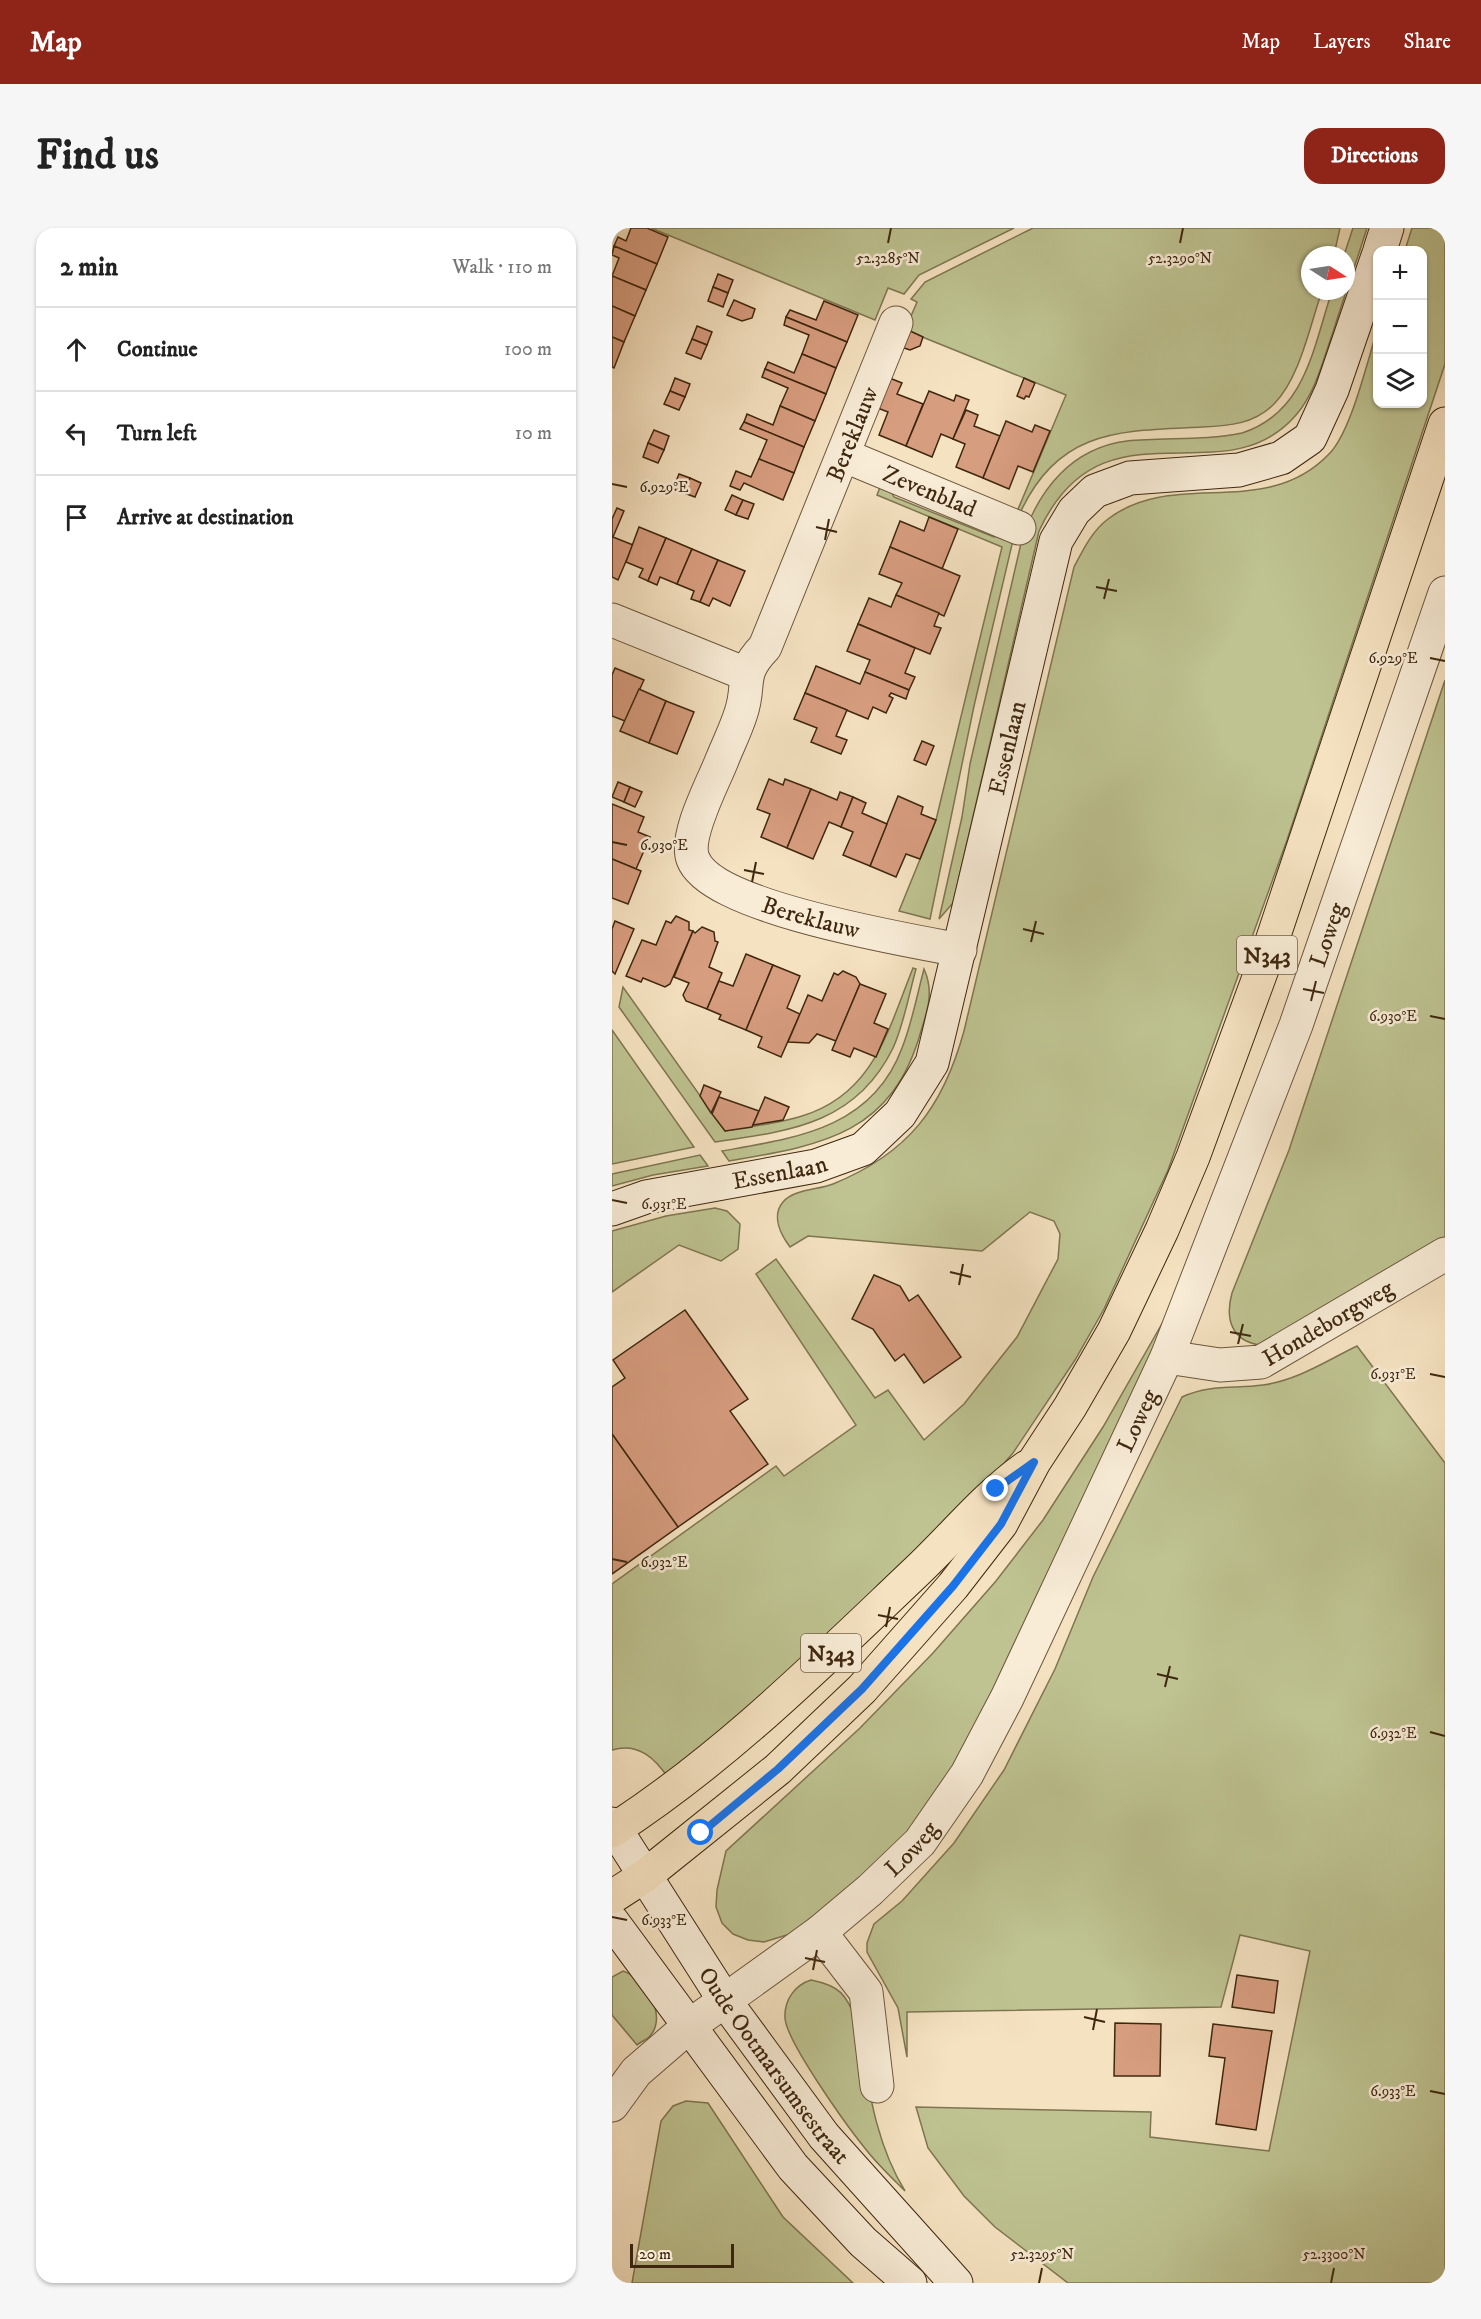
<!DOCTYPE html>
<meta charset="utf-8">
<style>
body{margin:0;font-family:"IM FELL DW Pica",serif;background:#f6f6f6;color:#222}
.controls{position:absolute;right:18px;top:18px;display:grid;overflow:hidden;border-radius:12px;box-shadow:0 2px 4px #0004}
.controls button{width:54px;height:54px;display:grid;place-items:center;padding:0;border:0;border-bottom:2px solid #e0e0e0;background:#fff;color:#222;font:30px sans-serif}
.compass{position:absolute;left:689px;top:18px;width:54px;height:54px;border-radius:50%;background:#fff;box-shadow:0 2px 4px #0004;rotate:102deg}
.scale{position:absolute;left:18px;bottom:15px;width:104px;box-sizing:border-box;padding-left:6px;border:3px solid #3f270f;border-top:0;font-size:16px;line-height:21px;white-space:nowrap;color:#3f270f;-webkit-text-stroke:4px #f8ecd7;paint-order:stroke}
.stop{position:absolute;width:18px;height:18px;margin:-14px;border:4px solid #1a73e8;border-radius:50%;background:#fff}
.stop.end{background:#1a73e8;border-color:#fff;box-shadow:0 2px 6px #0008}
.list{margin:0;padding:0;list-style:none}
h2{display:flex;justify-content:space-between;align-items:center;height:78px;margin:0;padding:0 24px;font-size:26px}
h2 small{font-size:20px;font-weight:400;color:#767676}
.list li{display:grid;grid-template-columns:39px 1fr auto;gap:18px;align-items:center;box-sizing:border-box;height:84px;padding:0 24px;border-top:2px solid #e0e0e0}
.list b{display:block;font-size:22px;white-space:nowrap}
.list em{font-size:20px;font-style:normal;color:#767676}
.icon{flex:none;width:33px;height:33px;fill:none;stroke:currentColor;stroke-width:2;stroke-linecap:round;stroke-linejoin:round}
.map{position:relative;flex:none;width:833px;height:2055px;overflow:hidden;border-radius:18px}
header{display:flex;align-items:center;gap:36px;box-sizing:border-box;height:84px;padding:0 30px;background:#8f2418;color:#fff}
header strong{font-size:28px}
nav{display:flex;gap:33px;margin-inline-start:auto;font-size:21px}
.intro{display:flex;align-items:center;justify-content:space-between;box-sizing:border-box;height:144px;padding:0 36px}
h1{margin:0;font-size:42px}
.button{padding:15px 27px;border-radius:18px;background:#8f2418;color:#fff;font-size:21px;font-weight:700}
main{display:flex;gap:36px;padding:0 36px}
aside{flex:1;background:#fff;border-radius:18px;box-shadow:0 2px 4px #0004}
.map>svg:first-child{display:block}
</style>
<header>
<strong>Map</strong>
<nav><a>Map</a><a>Layers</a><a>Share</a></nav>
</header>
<div class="intro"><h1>Find us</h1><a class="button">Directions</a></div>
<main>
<aside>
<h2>2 min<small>Walk · 110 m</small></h2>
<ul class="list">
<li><svg class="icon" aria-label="ahead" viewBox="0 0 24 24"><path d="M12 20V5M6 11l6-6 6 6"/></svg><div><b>Continue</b></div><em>100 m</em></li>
<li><svg class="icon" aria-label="left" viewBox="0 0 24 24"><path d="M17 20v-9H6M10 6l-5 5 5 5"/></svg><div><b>Turn left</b></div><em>10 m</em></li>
<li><svg class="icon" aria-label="arrive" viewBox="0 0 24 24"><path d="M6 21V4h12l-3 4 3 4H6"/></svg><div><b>Arrive at destination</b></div></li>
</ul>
</aside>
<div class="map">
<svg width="833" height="2055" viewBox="0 0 833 2055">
<rect width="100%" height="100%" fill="#f5e2c1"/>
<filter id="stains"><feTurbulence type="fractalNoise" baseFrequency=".00333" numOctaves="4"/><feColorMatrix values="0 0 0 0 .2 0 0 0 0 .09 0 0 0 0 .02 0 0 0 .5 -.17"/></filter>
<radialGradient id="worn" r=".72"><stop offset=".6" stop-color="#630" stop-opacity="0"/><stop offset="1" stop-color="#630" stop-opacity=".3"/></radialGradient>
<g fill="#bec391" stroke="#7e7550" stroke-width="1.5">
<polygon points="39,0 402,0 307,47 292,66 276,60 263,92"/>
<path d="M421 0H728L722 27H698V63H710C698 97 688 150 662 176 642 196 617 198 590 199 507 203 447 200 407 287L404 286 454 167 293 102 305 74 299 71 313 54Z"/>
<path d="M741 0H755C744 35 732 69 721 104 711 132 704 164 684 187 611 272 491 165 427 303L341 675 327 691 350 589 358 536 410 311C427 262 459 220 515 213 553 209 592 213 630 205 694 184 701 120 720 63H734L732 27Z"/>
<path d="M800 0H833V136L675 612 556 942 492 1081 463 1132 401 1225 329 1307 57 1551C43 1530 26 1514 0 1522V1356L164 1238 172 1248 244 1197 144 1046 164 1031 263 1170 276 1162 312 1212 352 1176 405 1109 446 1031 448 1006 442 993 418 984 370 1023 196 1008 178 1019C169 1007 159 988 171 974 182 961 206 962 221 956 297 925 331 879 352 803L462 339C471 322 480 303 496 291 563 240 653 293 717 226 739 204 755 134 765 103L766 176H810V22H793Z"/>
<polygon points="270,254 275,256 282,269 382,309 396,305 402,308 362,478 318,691 287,683 324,592 390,319 265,267"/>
<path d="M833 452V1016L648 1117C619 1113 613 1090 620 1065L677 922Z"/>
<path d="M301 740 304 741C297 766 292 796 281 820 244 896 178 903 103 914L7 779 11 759 113 903C138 898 166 896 190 888 262 866 276 802 301 740Z"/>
<path d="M312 741C322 763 316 781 309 803 280 907 210 917 117 933L110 923C183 910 260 901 290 820 300 795 305 767 312 741Z"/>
<polygon points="0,802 82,919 0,936"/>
<polygon points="88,927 96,938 41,947 0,958 0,946"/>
<polygon points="103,980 115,983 128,996 126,1021 109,1033 67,1017 0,1064 0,1003 54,988"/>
<polygon points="572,1057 368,1501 310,1589 261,1643 178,1706 152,1714 136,1712 121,1706 110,1695 104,1679 105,1662 114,1623 248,1500 321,1425 384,1353 431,1292 491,1199"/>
<path d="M745 1118 833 1235V2055H456L383 1999 352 1968 316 1920 304 1879 539 1884 538 1909 657 1923 698 1723 628 1707 609 1779 295 1784V1829L286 1780 255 1724V1715L262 1696 290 1673 342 1615 392 1542 443 1441 481 1349 570 1169C598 1156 623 1161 651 1157 686 1152 714 1133 745 1118Z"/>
<path d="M11 1743C33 1750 57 1789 37 1809 34 1812 28 1814 25 1817L0 1787V1749Z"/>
<path d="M199 1752C229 1758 233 1766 245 1793 256 1852 261 1911 293 1963 279 1949 264 1935 252 1919 235 1898 174 1813 173 1790 172 1772 183 1757 199 1752Z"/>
<polygon points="74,1873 96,1875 171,1989 241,2055 20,2055 49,1893 61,1878"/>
</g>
<g fill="#d79d7f" stroke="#3f270f" stroke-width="1.5">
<polygon points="19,0 35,0 56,9 45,36 2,18 6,9 14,13"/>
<polygon points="2,18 45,36 34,62 0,48 7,30 0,27"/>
<polygon points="106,46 121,52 116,65 101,59"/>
<polygon points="0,48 34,62 23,88 0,78"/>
<polygon points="101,59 116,65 111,79 96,73"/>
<polygon points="122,72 143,81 140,90 130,93 115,87"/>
<polygon points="212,73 246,87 235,114 174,89 178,82 204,92"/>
<polygon points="0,78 23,88 12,114 0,109"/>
<polygon points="174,89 235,114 224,140 190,126 197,107 172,97"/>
<polygon points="85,98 100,104 95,117 80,111"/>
<polygon points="296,102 311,109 308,118 298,122 289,119"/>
<polygon points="0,109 12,114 2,140 0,139"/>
<polygon points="80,111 95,117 89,131 74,125"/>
<polygon points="190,126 224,140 214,166 153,141 156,134 182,145"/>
<polygon points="153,141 214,166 203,193 168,178 176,160 150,149"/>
<polygon points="275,149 290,155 285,166 311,176 294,218 267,207 276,184 263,179"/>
<polygon points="63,150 78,156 73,169 58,163"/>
<polygon points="412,150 423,155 417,169 414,168 412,171 405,168"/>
<polygon points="58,163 73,169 67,182 52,176"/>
<polygon points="317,163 342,173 344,167 357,172 341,211 329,206 320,229 294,218"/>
<polygon points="168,178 203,193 192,219 132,194 135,186 161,197"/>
<polygon points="354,182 366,187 362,198 388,208 371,250 344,239 353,216 341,211"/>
<polygon points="394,193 420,204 423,197 438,203 421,244 406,238 397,261 371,250"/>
<polygon points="132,194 192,219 182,245 147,231 155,212 128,201"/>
<polygon points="42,202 57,208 52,222 36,215"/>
<polygon points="36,215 52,222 46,235 31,229"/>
<polygon points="147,231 182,245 171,272 132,255 128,262 118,258 124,243 139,249"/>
<polygon points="67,246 78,250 72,265 61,261"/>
<polygon points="78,250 89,255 83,269 72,265"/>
<polygon points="120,267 131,272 124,287 113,282"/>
<polygon points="131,272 142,276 136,291 124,287"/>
<polygon points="5,280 12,283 1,309 21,317 6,352 0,349 0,291"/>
<polygon points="317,289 346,301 330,341 278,319 288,293 312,303"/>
<polygon points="27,299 54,310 36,353 27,349 31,341 14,334"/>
<polygon points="54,310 80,321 65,356 48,349 45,357 36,353"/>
<polygon points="278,319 348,348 332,388 284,367 290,355 267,346"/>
<polygon points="80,321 106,332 88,374 79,371 82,363 65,356"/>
<polygon points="106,332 133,343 118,378 101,370 97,378 88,374"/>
<polygon points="284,367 327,385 322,398 329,400 318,426 246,396 257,370 279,379"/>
<polygon points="246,396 303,420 293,445 303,449 297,462 253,444 258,432 235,423"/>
<polygon points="204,438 248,456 253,444 297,462 294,471 279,465 277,468 281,470 274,485 261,479 256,491 193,465"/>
<polygon points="3,440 32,452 13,493 0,488 0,447"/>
<polygon points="27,461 54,473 37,515 8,503"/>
<polygon points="193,465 235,482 224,508 235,512 229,526 199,514 205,500 182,491"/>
<polygon points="54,473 82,484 65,526 37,515"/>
<polygon points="310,513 322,518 314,537 302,532"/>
<polygon points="157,551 171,557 173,551 199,561 175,620 149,609 158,586 145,581"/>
<polygon points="6,554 18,559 12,574 0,569"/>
<polygon points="18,559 30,564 23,579 12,574"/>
<polygon points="199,561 225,572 228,564 241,569 229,599 217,594 201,631 175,620"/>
<polygon points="286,568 311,579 309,586 324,592 308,631 294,626 284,649 258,638"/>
<polygon points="241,569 254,575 250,585 275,596 258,638 231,627 241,604 229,599"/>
<polygon points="0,576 32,589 26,604 38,609 24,641 0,631"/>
<polygon points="0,631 29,643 16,676 0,670"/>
<polygon points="64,688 77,694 77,702 81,703 58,756 53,759 31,750 29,754 14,748 30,712 44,717 54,693 59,695"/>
<polygon points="3,693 22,701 3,746 0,743 0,701"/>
<polygon points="90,699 102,704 103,713 106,714 97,739 110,745 95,781 74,773 71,767 77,755 62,749 81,703 83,705"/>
<polygon points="134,726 161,737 134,802 107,791 109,787 95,781 107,753 121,758"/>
<polygon points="161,737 188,748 175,780 188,786 169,829 146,819 150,809 134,802"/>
<polygon points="231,743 244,749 248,756 224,813 205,806 197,815 176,814 196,767 210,773 222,745 226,747"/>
<polygon points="248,756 274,766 262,795 276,801 264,829 242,820 238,829 220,822"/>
<polygon points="92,857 109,864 99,885 88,868"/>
<polygon points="107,869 147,883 140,899 113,903 100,886"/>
<polygon points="153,869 177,879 171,892 141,897"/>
<polygon points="262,1047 288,1058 297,1073 306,1067 349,1129 312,1155 292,1126 283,1133 261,1101 240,1091"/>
<polygon points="73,1082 136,1171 118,1183 156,1236 66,1299 0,1206 0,1159 13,1150 1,1132"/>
<polygon points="0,1206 66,1299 0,1346"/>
<polygon points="625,1747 666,1753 662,1785 620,1779"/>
<polygon points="503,1795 549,1796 548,1848 502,1848"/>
<polygon points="601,1796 660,1803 644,1902 604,1896 613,1830 597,1828"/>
</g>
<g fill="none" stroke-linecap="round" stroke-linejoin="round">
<defs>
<g id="street">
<path id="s1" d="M284 95 153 419C126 447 139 455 129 485 124 501 116 517 110 532 101 555 72 608 81 631 100 680 296 712 348 722"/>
<path id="s2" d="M231 227 407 300"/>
<polyline points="0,392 134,446"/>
<path id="s3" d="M555 1129 608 1137 649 1134 833 1026"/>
<polyline points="208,1704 254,1764 265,1858"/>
<path id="s4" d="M0 1877 24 1844 76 1799 208 1704 258 1662 308 1614 355 1546 395 1470 555 1129 684 797 833 365"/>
</g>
<g id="secondary">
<polyline points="768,22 775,0"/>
<path id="s5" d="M0 981 34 969 204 938 251 921 288 886 320 835 444 313 462 283 483 263 518 250 627 242 669 230 698 210 720 162 766 28"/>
<path id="s6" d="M0 1596 113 1773 212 1908 344 2055"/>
<polyline points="0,1693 181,1939 251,2014 298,2055"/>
</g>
<g id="primary">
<path d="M0 1603C113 1530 208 1435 305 1343 342 1308 373 1269 415 1239"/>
<polyline points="0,1669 34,1647 166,1541 250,1461 341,1358 389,1296 422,1234 458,1179 502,1103 550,1002 581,929 656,725 833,196"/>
</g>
</defs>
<use href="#street" stroke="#6c563c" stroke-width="35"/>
<use href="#secondary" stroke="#3f270f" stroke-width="35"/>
<use href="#primary" stroke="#3f270f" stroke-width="35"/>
<use href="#street" stroke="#f8ecd7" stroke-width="33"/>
<use href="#secondary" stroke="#f8ecd7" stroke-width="33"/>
<use href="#primary" stroke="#f5e2c1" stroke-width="33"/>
</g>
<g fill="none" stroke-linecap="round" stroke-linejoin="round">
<polyline stroke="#1a73e8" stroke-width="8" points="89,1605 166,1541 250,1461 341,1358 389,1296 422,1234 384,1261"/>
</g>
<path fill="none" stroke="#3f270f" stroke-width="2" d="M276 15 279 0M568 15 571 0M0 256 15 259M204 299 225 304M213 312 217 291M484 359 505 363M492 371 497 351M818 430 833 433M0 614 15 617M132 642 152 646M140 654 144 634M411 701 432 706M419 714 424 693M691 761 712 765M699 773 704 753M818 788 833 791M0 972 15 975M338 1044 359 1049M347 1057 351 1036M618 1104 639 1108M626 1116 631 1096M818 1146 833 1149M0 1331 15 1334M266 1387 286 1391M274 1399 278 1379M545 1446 566 1451M553 1459 558 1438M818 1504 833 1508M0 1689 15 1692M193 1730 213 1734M201 1742 205 1722M472 1789 493 1794M481 1802 485 1781M818 1863 833 1866M427 2055 430 2040M719 2055 722 2040"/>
<g text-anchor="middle" stroke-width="5" stroke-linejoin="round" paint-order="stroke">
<g fill="#f8ecd7" stroke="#76624b" stroke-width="1.5">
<rect x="625" y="708" width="60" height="38" rx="4.5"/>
<rect x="189" y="1406" width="60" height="38" rx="4.5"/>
</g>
<g font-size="22" font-weight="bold" fill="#3f270f">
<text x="655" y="735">N343</text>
<text x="219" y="1433">N343</text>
</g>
<g font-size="24" fill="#3f270f" stroke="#f8ecd7">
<text transform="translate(240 206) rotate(-68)" y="8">Bereklauw</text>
<text dy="8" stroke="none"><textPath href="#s2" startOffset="94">Zevenblad</textPath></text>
<text dy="8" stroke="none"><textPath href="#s5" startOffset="694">Essenlaan</textPath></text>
<text dy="8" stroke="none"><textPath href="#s1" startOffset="712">Bereklauw</textPath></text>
<text dy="8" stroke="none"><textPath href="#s4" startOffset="1404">Loweg</textPath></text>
<text dy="8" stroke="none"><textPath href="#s5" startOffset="172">Essenlaan</textPath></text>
<text dy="8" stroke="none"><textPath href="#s3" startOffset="172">Hondeborgweg</textPath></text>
<text dy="8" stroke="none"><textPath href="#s4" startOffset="882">Loweg</textPath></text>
<text dy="8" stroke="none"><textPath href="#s4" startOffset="396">Loweg</textPath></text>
<text dy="8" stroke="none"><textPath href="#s6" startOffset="291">Oude Ootmarsumsestraat</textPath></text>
</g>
</g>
<g font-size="15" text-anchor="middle" fill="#3f270f" stroke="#f8ecd7" stroke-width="5" stroke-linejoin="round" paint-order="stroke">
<text x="276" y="35">52.3285°N</text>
<text x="568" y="35">52.3290°N</text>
<text x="52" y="264">6.929°E</text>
<text x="781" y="435">6.929°E</text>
<text x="52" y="622">6.930°E</text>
<text x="781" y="793">6.930°E</text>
<text x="52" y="981">6.931°E</text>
<text x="781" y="1151">6.931°E</text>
<text x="52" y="1339">6.932°E</text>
<text x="781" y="1510">6.932°E</text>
<text x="52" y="1697">6.933°E</text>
<text x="781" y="1868">6.933°E</text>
<text x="430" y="2031">52.3295°N</text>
<text x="722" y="2031">52.3300°N</text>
</g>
<rect width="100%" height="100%" filter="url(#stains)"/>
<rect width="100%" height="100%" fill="url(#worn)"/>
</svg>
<div class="controls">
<button>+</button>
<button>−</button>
<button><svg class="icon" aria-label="layers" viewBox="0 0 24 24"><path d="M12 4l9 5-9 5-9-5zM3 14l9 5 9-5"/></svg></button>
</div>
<svg class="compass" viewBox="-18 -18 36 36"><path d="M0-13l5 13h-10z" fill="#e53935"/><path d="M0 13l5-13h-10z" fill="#767676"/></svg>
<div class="scale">20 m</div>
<div class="stop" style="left:89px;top:1605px"></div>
<div class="stop end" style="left:384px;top:1261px"></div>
</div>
</main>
